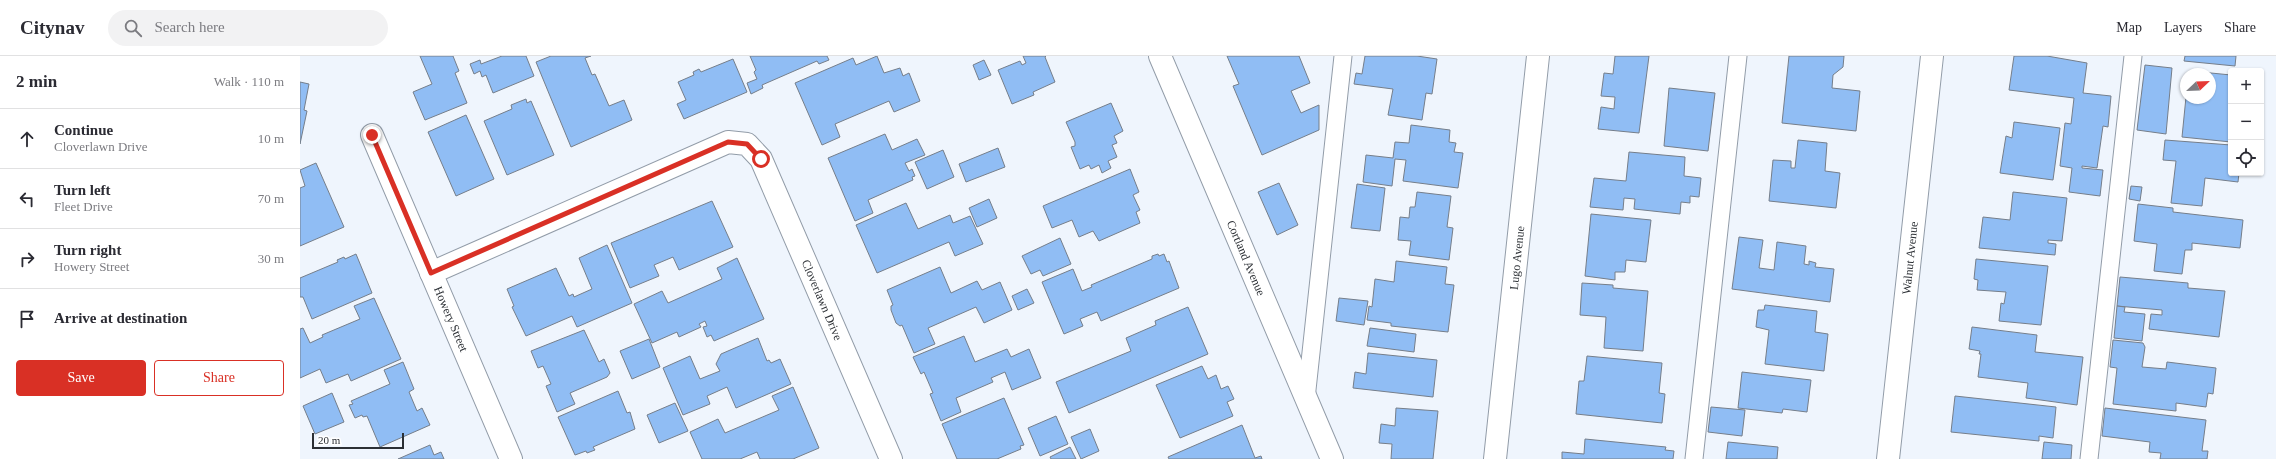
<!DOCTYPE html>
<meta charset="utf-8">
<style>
body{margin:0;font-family:Georgia,serif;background:#f2f2f3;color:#2b2b33}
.controls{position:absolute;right:12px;top:12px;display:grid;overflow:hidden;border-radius:4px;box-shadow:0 1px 3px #0004}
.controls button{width:36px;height:36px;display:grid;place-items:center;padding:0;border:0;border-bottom:1px solid #e1e1e2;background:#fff;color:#2b2b33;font:20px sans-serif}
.compass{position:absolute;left:1880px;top:12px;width:36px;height:36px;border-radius:50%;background:#fff;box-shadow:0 1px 3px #0004;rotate:67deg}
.scale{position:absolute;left:12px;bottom:10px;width:92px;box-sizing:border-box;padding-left:4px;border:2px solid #2b2f34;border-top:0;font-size:11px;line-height:14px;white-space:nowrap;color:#2b2f34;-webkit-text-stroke:3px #fff;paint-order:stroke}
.stop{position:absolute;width:12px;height:12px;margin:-9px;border:3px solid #d93025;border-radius:50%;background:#fff}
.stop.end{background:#d93025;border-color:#fff;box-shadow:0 1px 4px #0008}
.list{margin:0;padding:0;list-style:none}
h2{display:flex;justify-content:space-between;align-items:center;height:52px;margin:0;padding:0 16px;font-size:17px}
h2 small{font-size:13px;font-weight:400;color:#7c7c81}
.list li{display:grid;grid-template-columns:26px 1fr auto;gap:12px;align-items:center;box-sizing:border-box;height:60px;padding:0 16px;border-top:1px solid #e1e1e2}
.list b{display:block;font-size:15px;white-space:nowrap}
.list p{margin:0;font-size:13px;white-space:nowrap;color:#7c7c81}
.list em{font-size:13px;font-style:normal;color:#7c7c81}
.actions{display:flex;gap:8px;padding:12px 16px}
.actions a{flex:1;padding:9px 0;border:1px solid #d93025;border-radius:4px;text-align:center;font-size:14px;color:#d93025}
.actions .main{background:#d93025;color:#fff}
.icon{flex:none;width:22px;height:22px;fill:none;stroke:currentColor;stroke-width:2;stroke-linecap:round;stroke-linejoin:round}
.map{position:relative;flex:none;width:1976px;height:403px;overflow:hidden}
header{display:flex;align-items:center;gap:24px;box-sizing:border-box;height:56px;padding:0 20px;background:#fff;border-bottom:1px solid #e1e1e2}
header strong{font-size:19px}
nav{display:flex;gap:22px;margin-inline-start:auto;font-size:14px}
.search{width:280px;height:36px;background:#f2f2f3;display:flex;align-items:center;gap:10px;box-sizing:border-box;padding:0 14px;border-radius:22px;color:#7c7c81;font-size:15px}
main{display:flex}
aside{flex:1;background:#fff}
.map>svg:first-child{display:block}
</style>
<header>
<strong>Citynav</strong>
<div class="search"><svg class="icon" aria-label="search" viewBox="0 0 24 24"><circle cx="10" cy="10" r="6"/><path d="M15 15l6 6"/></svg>Search here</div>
<nav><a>Map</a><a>Layers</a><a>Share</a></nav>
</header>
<main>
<aside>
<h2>2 min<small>Walk · 110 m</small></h2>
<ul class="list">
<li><svg class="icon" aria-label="ahead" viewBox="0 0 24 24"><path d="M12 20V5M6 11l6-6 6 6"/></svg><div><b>Continue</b><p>Cloverlawn Drive</p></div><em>10 m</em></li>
<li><svg class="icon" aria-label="left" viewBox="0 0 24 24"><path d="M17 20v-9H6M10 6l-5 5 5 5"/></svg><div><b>Turn left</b><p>Fleet Drive</p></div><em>70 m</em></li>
<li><svg class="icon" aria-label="right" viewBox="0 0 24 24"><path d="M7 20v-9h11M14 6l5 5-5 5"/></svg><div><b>Turn right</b><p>Howery Street</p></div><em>30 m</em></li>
<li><svg class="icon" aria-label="arrive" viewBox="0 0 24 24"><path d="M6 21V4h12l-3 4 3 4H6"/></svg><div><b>Arrive at destination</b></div></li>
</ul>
<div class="actions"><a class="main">Save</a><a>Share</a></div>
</aside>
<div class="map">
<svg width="1976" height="403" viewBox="0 0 1976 403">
<rect width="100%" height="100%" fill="#eff5fd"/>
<g fill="#90bdf4" stroke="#757e8a">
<polygon points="120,0 153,0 159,15 155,17 167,47 125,64 113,36 132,28"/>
<polygon points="202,0 226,0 234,20 193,37 186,19 182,21 180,15 174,18 170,8 180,4 181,8"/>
<polygon points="251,0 291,0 285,2 292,19 295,18 309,50 324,44 332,64 271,91 236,6"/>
<polygon points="450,0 527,0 529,4 519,8 517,5 462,29 463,32 451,38 447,27 457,23 454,16 456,14"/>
<polygon points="577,0 584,17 600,12 603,20 609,17 620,45 594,56 589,45 535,68 540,81 522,89 495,27 553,2 556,9"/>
<polygon points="723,0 746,0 745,1 755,26 733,36 734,39 712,48 698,14 720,5 722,9 726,7"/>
<polygon points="927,0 999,0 1010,27 991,35 1001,57 1019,49 1019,74 962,99 933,30 939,28"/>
<polygon points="1065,0 1117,0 1137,3 1132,38 1126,37 1122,64 1088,59 1093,33 1054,28 1056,17 1062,18"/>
<polygon points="1315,0 1349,0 1339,77 1298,73 1301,51 1314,53 1315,41 1301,40 1304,17 1313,18"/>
<polygon points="1489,0 1544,0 1543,11 1533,19 1532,32 1560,35 1556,75 1482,67"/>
<polygon points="1714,0 1747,0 1787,7 1783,37 1811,40 1808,71 1803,70 1797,112 1782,110 1782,112 1803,114 1800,140 1769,136 1772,112 1760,110 1765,67 1771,68 1774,42 1709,34"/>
<polygon points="1885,0 1936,0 1935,10 1884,5"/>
<polygon points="433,3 447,36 384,63 377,48 386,44 378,26 394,19 393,16 399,13 401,16"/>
<polygon points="684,4 691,19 679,24 673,9"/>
<polygon points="1845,9 1872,12 1866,78 1837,74"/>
<polygon points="1901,16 1931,19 1931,86 1882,81 1886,41 1910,42 1910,18 1901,18"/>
<polygon points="0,26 9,28 4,54 7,55 0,88"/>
<polygon points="1369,32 1415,37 1408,95 1364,90"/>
<polygon points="226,43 227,47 231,45 254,99 207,119 184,65 212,53 211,49"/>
<polygon points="811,47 823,75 814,80 817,87 812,89 817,101 808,105 811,112 802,117 799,109 791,113 789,109 780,113 771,91 775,90 775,86 766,66"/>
<polygon points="166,59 194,123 156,140 128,76"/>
<polygon points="1714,66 1760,72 1753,124 1700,117 1706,80 1712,82"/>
<polygon points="1111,69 1150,74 1149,86 1156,87 1154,96 1163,97 1158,132 1103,125 1106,104 1095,103 1092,130 1063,126 1066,99 1093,102 1095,86 1109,87"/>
<polygon points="585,78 592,94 617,83 625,99 605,107 609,115 612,113 615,120 612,121 613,124 568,144 573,157 555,165 528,102"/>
<polygon points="1498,84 1527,87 1525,115 1540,117 1536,152 1469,145 1473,104 1491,105 1491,112 1495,112"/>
<polygon points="1865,84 1931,89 1931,117 1939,117 1938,126 1905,122 1902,150 1871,147 1876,105 1863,104"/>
<polygon points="698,92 705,111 666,126 659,108"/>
<polygon points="643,94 654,121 627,133 615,106"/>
<polygon points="1329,96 1385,101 1384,120 1401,122 1399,141 1390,140 1390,147 1381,146 1380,158 1334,153 1335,143 1324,142 1323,154 1290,151 1294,122 1326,125"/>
<polygon points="16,107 44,171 0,190 0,132 5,130 0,114"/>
<polygon points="830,113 839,136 833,139 840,154 836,156 840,167 799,185 793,175 779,181 772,164 752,172 743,150"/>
<polygon points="979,127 998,169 977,179 958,136"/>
<polygon points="1057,128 1085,132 1080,175 1051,172"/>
<polygon points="1831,130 1842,131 1840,145 1829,143"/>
<polygon points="1117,136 1151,140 1147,171 1153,172 1149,204 1109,199 1111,185 1098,184 1100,161 1109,162 1110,151 1115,151"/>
<polygon points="1713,136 1767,142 1762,185 1748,184 1748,187 1756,188 1755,199 1679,192 1683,161 1710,164"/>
<polygon points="689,143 697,162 677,171 669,152"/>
<polygon points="412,145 433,191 379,214 373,201 354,209 359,220 330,232 311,187"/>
<polygon points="606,147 618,173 650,159 653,167 670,160 683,188 655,200 649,186 577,217 556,169"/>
<polygon points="1838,148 1873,152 1873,156 1943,164 1940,192 1892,187 1892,194 1885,194 1882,218 1854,215 1857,188 1834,185"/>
<polygon points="1291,158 1351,164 1346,206 1326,204 1325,216 1315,216 1315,224 1285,220"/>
<polygon points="1439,181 1463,184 1459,212 1474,214 1477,186 1506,190 1504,208 1509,209 1509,205 1516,207 1515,211 1534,213 1530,246 1432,233"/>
<polygon points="760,182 771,208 743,220 740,214 731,218 722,200"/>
<polygon points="307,189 332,247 277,271 272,260 226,280 212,251 214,250 207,233 256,212 269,240 273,238 274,241 292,233 279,202"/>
<polygon points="56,198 72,237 12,263 3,241 0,241 0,222 38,206 37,204 44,201 45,203"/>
<polygon points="858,198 859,200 864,198 867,206 869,205 879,232 801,265 797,256 780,263 783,270 764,278 742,226 773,213 782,235 792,231 791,229 852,203 852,200"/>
<polygon points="437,202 464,263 414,285 411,279 407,281 403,271 407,270 405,265 399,268 401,271 379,281 377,276 352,287 334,248 362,235 368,247 422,223 417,212"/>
<polygon points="1676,203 1748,210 1741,269 1699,265 1701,247 1704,248 1706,236 1677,234 1678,224 1674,223"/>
<polygon points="1096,205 1147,211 1145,228 1154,229 1148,276 1091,270 1091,267 1067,264 1069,250 1072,251 1075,223 1094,226"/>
<polygon points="640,211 651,237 677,225 682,234 700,226 712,254 684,267 676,251 628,272 635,288 614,297 602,269 600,270 596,267 591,254 591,250 593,249 587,234"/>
<polygon points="1820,221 1888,227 1888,232 1925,235 1919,281 1849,273 1851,258 1862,259 1862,254 1817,250"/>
<polygon points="1282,227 1313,229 1313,232 1348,235 1343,295 1304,292 1306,261 1280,259"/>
<polygon points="727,233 734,247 718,254 712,240"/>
<polygon points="74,242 101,303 51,325 48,318 26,327 20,313 0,322 0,273 3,272 10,287 23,281 22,279 60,263 54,250"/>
<polygon points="1039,242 1068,245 1064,269 1036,265"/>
<polygon points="1465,249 1517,255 1515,276 1528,278 1524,315 1465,308 1469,274 1456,271 1458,254 1464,254"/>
<polygon points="1817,250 1825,251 1824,256 1845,258 1842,285 1814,282"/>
<polygon points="888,251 908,298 769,357 756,326 831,295 826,282 856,269 855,265"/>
<polygon points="1672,271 1737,279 1735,296 1783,301 1777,349 1726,342 1728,327 1678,321 1681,298 1679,298 1680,295 1669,293"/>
<polygon points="1070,272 1116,278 1114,296 1067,290"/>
<polygon points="284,274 299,306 304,303 310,317 307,321 270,337 275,348 257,356 246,330 251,328 243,310 238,312 231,295"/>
<polygon points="664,280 675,306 707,293 711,301 729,293 741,322 712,334 705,316 691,322 693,326 656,342 661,356 641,365 630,338 633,337 624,316 621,318 613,301"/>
<polygon points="458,282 467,305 469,304 471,307 480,303 491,328 436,352 427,331 407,340 410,348 383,359 363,312 390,300 400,323 420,315 416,308 421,298"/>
<polygon points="349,283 360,311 332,323 320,295"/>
<polygon points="1813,284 1843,287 1845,291 1842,311 1866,313 1867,306 1916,312 1913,338 1908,337 1906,351 1876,347 1876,355 1813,348 1817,312 1810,311"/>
<polygon points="1068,297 1137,304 1133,341 1053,332 1055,316 1066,318"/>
<polygon points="1287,300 1362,307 1359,337 1365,338 1362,367 1276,358 1279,325 1284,325"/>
<polygon points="103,306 114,333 109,336 117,355 122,352 130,369 80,391 67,360 63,361 62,359 55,362 49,349 53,348 51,345 90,328 84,314"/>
<polygon points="902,310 908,323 916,319 921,333 928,330 934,343 927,346 933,360 880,382 856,329"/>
<polygon points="1442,316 1511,324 1507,356 1483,353 1482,357 1438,352"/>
<polygon points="493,331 519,392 493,403 460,403 457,396 440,403 402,403 390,376 418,363 425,377 479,354 472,340"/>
<polygon points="318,335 327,357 330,356 335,373 293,391 295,394 287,397 286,395 275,399 258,361"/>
<polygon points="32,337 44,366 15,378 3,350"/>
<polygon points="1655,340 1756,351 1753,382 1739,380 1739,385 1651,376"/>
<polygon points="704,342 724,389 720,390 721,393 697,403 657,403 642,368"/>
<polygon points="375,347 388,375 359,387 347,359"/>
<polygon points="1411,351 1445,354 1442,380 1408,376"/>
<polygon points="1096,352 1138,355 1133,403 1091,403 1092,388 1079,387 1081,368 1095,370"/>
<polygon points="1805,352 1906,364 1902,395 1908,395 1907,403 1860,403 1861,397 1849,396 1850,386 1802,380"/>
<polygon points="756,360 768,388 740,400 728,372"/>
<polygon points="942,369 955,402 961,400 962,403 869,403 868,401"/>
<polygon points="790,373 799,395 781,403 771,381"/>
<polygon points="1285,383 1366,391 1365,394 1374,395 1373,403 1262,403 1262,396 1284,398"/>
<polygon points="1428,386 1478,391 1477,403 1426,403"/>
<polygon points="1744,386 1772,389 1771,403 1742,403"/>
<polygon points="130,389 134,399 141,396 144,403 98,403"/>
<polygon points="770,391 776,403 751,403 750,401"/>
</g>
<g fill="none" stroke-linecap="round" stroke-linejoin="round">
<defs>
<g id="lane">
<polyline points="1006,343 1043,0"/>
<polyline points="1394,403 1438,0"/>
<polyline points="1789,403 1833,0"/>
</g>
<g id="street">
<polyline points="72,79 211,403"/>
<polyline points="131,217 428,86 447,88 461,103 591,403"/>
<polyline points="1195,403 1238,0"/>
<polyline points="1588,403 1632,0"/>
</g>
<polyline id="secondary" points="860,0 1032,403"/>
</defs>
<use href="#lane" stroke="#929ca8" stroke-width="19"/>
<use href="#street" stroke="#929ca8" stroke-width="24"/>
<use href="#secondary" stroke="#929ca8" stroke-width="24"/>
<use href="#lane" stroke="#fff" stroke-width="17"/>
<use href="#street" stroke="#fff" stroke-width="22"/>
<use href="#secondary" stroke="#fff" stroke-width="22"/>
</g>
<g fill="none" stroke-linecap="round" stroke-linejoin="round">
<polyline stroke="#d93025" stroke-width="5" points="72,79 131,217 428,86 447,88 461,103"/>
</g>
<g text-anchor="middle" stroke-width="4" stroke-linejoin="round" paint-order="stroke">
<g font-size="12" fill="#2b2f34" stroke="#fff">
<text transform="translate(946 202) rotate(67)" y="4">Cortland Avenue</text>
<text transform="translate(1217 202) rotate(-84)" y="4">Lugo Avenue</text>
<text transform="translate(1610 202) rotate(-84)" y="4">Walnut Avenue</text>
<text transform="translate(522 244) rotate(67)" y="4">Cloverlawn Drive</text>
<text transform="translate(151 263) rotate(67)" y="4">Howery Street</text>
</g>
</g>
</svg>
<div class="controls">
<button>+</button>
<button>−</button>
<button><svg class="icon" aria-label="locate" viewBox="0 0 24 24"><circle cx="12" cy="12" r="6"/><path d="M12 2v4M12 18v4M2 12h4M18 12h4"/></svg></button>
</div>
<svg class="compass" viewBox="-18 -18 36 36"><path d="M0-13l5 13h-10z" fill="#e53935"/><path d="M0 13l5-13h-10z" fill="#7c7c81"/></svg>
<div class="scale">20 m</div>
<div class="stop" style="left:461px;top:103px"></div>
<div class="stop end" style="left:72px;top:79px"></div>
</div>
</main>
